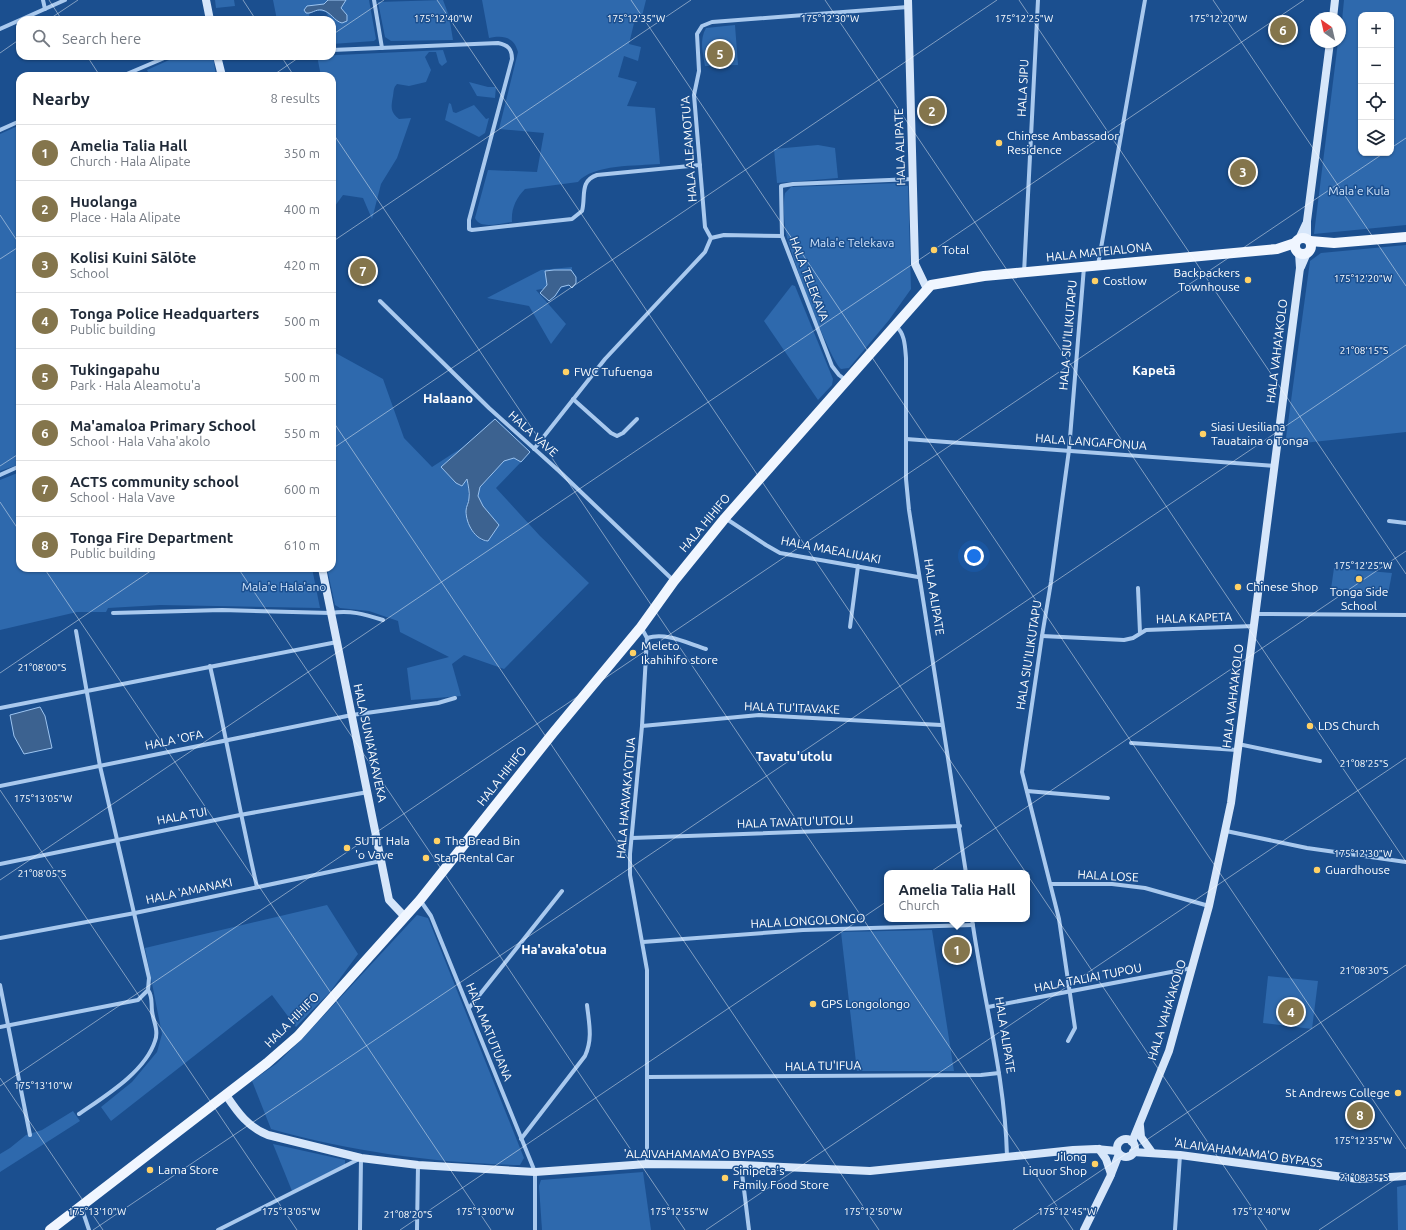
<!DOCTYPE html>
<meta charset="utf-8">
<style>
body{margin:0;font-family:Ubuntu,sans-serif;background:#f2f2f3;color:#1f2937}
.controls{position:absolute;right:12px;top:12px;display:grid;overflow:hidden;border-radius:8px;box-shadow:0 1px 3px #0004}
.controls button{width:36px;height:36px;display:grid;place-items:center;padding:0;border:0;border-bottom:1px solid #e0e1e3;background:#fff;color:#1f2937;font:20px sans-serif}
.compass{position:absolute;left:1310px;top:12px;width:36px;height:36px;border-radius:50%;background:#fff;box-shadow:0 1px 3px #0004;rotate:326deg}
.you{position:absolute;left:974px;top:556px;width:14px;height:14px;margin:-10px;border:3px solid #fff;border-radius:50%;background:#1a73e8;box-shadow:0 0 0 6px #1a73e833}
.badge{display:grid;place-items:center;width:26px;height:26px;border-radius:50%;background:#84754c;color:#fff;font-size:13px;font-weight:700}
.pin{position:absolute;translate:-50% -50%;border:2px solid #fff;box-shadow:0 1px 4px #0006}
.popup{position:absolute;left:884px;top:870px;width:146px;height:52px;box-sizing:border-box;display:grid;place-content:center;border-radius:8px;background:#fff;filter:drop-shadow(0 1px 3px #0005);font-size:13px;white-space:nowrap;color:#747a83}
.popup b{font-size:15px;color:#1f2937}
.popup::after{content:'';position:absolute;left:50%;top:100%;margin-left:-8px;border:8px solid transparent;border-top-color:#fff}
.list{margin:0;padding:0;list-style:none}
h2{display:flex;justify-content:space-between;align-items:center;height:52px;margin:0;padding:0 16px;font-size:17px}
h2 small{font-size:13px;font-weight:400;color:#747a83}
.list li{display:grid;grid-template-columns:26px 1fr auto;gap:12px;align-items:center;box-sizing:border-box;height:56px;padding:0 16px;border-top:1px solid #e0e1e3}
.list b{display:block;font-size:15px;white-space:nowrap}
.list p{margin:0;font-size:13px;white-space:nowrap;color:#747a83}
.list em{font-size:13px;font-style:normal;color:#747a83}
.icon{flex:none;width:22px;height:22px;fill:none;stroke:currentColor;stroke-width:2;stroke-linecap:round;stroke-linejoin:round}
.map{position:relative;flex:none;width:1406px;height:1230px;overflow:hidden}
.search{position:absolute;background:#fff;box-shadow:0 1px 3px #0004;left:16px;top:16px;width:320px;height:44px;display:flex;align-items:center;gap:10px;box-sizing:border-box;padding:0 14px;border-radius:12px;color:#747a83;font-size:15px}
.panel{position:absolute;background:#fff;box-shadow:0 1px 3px #0004;left:16px;top:72px;width:320px;height:500px;border-radius:12px}
.map>svg:first-child{display:block}
</style>
<div class="map">
<svg width="1406" height="1230" viewBox="0 0 1406 1230">
<rect width="100%" height="100%" fill="#1b4f8f"/>
<g fill="#2e69ad" fill-rule="evenodd">
<polygon points="215,0 234,0 235,6 216,8"/>
<polygon points="273,0 369,0 376,39 374,41 332,44 332,20 330,20 326,12 314,10 309,14 310,20 277,20"/>
<polygon points="443,0 449,16 453,40 391,41 385,37 378,2"/>
<path d="M482 0H646L642 16 636 15 629 44 641 47 638 61 624 56 618 77 637 82 627 106 655 108 660 164C637 166 593 164 578 182L525 189C516 198 511 209 512 222 500 223 480 230 475 218L488 170 537 172 544 133 499 129 518 52C514 37 504 35 489 38Z"/>
<path d="M1344 0H1406V225L1314 234 1338 42H1340ZM1361 15H1391V153H1361Z"/>
<path d="M735 25 738 65 705 66C703 53 699 40 706 28Z"/>
<path d="M443 50 447 62 442 66 439 63 436 52H429L425 57 431 70 426 82 409 86 397 84C393 88 394 91 393 96 391 107 390 112 399 119L411 118 397 158 381 184 372 219 363 198 343 195 332 210V76H321L317 56Z"/>
<polygon points="178,56 213,56 216,76 150,76 147,70"/>
<polygon points="469,82 488,87 496,87 495,98 477,96"/>
<polygon points="449,103 451,104 453,112 456,113 474,105 486,119 489,118 485,133 479,137 445,120"/>
<polygon points="20,125 20,464 0,471 0,134"/>
<polygon points="818,145 835,148 838,178 777,183 774,149"/>
<path d="M900 183 908 186 911 289 889 320 849 368 841 369C829 359 790 253 786 233 784 224 783 201 785 193L791 187Z"/>
<polygon points="1406,245 1406,432 1285,445 1310,261 1321,253"/>
<polygon points="572,267 572,284 536,290 566,324 551,344 529,306 487,298 541,270"/>
<polygon points="792,285 795,286 833,379 832,385 818,400 764,321"/>
<polygon points="332,351 383,379 404,438 432,467 463,447 441,467 456,483 462,486 467,479 469,498 466,509 470,525 476,535 482,541 495,531 499,525 483,506 478,496 480,487 504,461 514,458 521,462 496,488 540,536 589,583 504,669 464,655 452,664 461,696 411,700 407,668 449,657 400,632 398,621 369,611 340,608 335,605 327,568 332,568"/>
<polygon points="20,472 20,568 312,568 320,608 160,605 108,608 106,612 77,612 0,630 0,480"/>
<polygon points="1334,568 1392,573 1388,594 1331,589"/>
<polygon points="327,905 358,954 330,992 296,1027 272,995 111,1121 101,1107 132,1082 157,1052 162,1034 145,948"/>
<path d="M417 915 428 918 524 1158 520 1165C436 1163 352 1152 271 1129L252 1081 276 1064 302 1039Z"/>
<polygon points="932,930 954,1071 857,1071 841,932"/>
<polygon points="1268,976 1318,981 1312,1029 1263,1023"/>
<polygon points="73,1111 80,1121 0,1172 0,1154 10,1148 26,1135 42,1130"/>
<polygon points="273,1144 345,1160 345,1165 292,1191"/>
<polygon points="643,1172 651,1230 542,1230 539,1186 541,1180"/>
<polygon points="1406,1185 1406,1230 1398,1230 1397,1187"/>
</g>
<g fill="#3c6290" stroke="#9cc4f0">
<path d="M328 0H346L341 8 347 15V21L342 23C334 21 331 12 322 10 315 9 312 14 306 13L304 10 307 6 324 4Z"/>
<polygon points="554,270 571,270 576,277 576,283 572,288 569,285 561,287 555,296 549,301 540,293 547,285 545,271"/>
<path d="M495 419 530 452 521 462 514 458 504 461 480 487 478 496 483 506 499 525 488 541C475 540 466 524 466 511 466 506 469 503 469 498 470 493 468 485 467 479L462 486 456 483 441 467Z"/>
<polygon points="40,707 45,716 52,748 24,754 14,736 10,715"/>
</g>
<g fill="none" stroke-linecap="round" stroke-linejoin="round">
<g stroke="#a9c9ee" stroke-width="4">
<polyline points="43,0 45,9"/>
<polyline points="374,0 382,48"/>
<polyline points="0,29 65,0"/>
<path d="M332 50 498 43C508 45 512 49 512 59L469 220V229L472 230 572 219 582 211C586 197 579 181 597 175L700 165"/>
<polyline points="122,76 169,56"/>
<polyline points="0,130 20,121"/>
<polyline points="711,238 705,227 694,95 699,71 697,34 702,26 712,22 908,7"/>
<polyline points="1098,265 1145,0"/>
<polyline points="1024,273 1038,0"/>
<polyline points="380,301 489,408 559,471 674,581"/>
<path d="M896 326C905 334 905 346 906 358V479L909 510 966 873"/>
<polyline points="847,381 839,375 832,366 782,236 781,186 793,184 913,179"/>
<polyline points="573,399 611,433 617,436 623,433 637,419"/>
<polyline points="906,439 1275,466"/>
<polyline points="534,449 605,359 705,252 711,238 724,235 782,236"/>
<polyline points="0,475 20,466"/>
<polyline points="725,518 766,545 780,553 918,577"/>
<polyline points="1389,521 1406,523"/>
<polyline points="1138,588 1140,633"/>
<path d="M113 613 222 610 331 613C350 610 364 614 383 620"/>
<polyline points="1256,614 1406,615"/>
<polyline points="641,627 647,638 642,726 630,854 630,875 647,970 647,1164"/>
<polyline points="850,627 858,566"/>
<polyline points="1042,636 1124,640 1133,638 1146,630 1254,626"/>
<path d="M647 638C666 632 687 643 706 649"/>
<path d="M210 666C227 740 240 814 257 887"/>
<polyline points="0,708 337,642"/>
<polyline points="642,726 759,715 941,725"/>
<polyline points="1131,743 1237,750"/>
<polyline points="1238,744 1320,761"/>
<polyline points="0,786 352,715 438,703 455,698"/>
<polyline points="1027,791 1108,798"/>
<polyline points="1226,831 1307,848 1406,862"/>
<polyline points="632,838 960,826"/>
<polyline points="0,864 240,815 368,792"/>
<polyline points="1051,884 1112,884 1145,888 1209,906"/>
<polyline points="420,900 431,916 535,1172 535,1230"/>
<path d="M972 919C983 998 1005 1076 1007 1156"/>
<polyline points="0,938 135,913 381,861"/>
<polyline points="643,942 803,930 973,925"/>
<polyline points="0,985 30,1135"/>
<polyline points="988,1007 1192,968"/>
<polyline points="469,1008 562,891"/>
<polyline points="0,1027 138,1000 148,990 149,978 100,766 76,631"/>
<polyline points="1068,1041 1075,1028 1059,919 1022,772 1042,636 1051,582 1069,450 1084,267"/>
<polyline points="648,1077 981,1075 999,1073"/>
<path d="M79 1114C105 1096 145 1072 155 1041 159 1030 153 1021 152 1011 151 1003 153 997 148 990"/>
<path d="M521 1139 585 1056C593 1039 589 1023 587 1005"/>
<polyline points="741,1165 749,1230"/>
<polyline points="81,1206 89,1230"/>
<polyline points="218,1230 361,1158 360,1230"/>
<polyline points="417,1230 418,1165"/>
<polyline points="1175,1230 1180,1155"/>
</g>
<g stroke="#d6e6fa" stroke-width="8">
<polyline points="206,0 210,20"/>
<polyline points="908,0 915,264 927,289"/>
<polyline points="1333,18 1335,0"/>
<polyline points="217,56 222,76"/>
<polyline points="1299,239 1306,224"/>
<polyline points="1307,239 1307,221 1330,42"/>
<polyline points="1301,267 1307,253"/>
<polyline points="322,568 389,900 405,917"/>
<path d="M226 1095C238 1113 248 1127 268 1135L361 1158 418 1165 535 1172 647 1164 741 1165 870 1171 1073 1150 1096 1149 1117 1151"/>
<polyline points="1140,1126 1141,1137 1151,1151"/>
<circle cx="1126" cy="1148" r="9"/>
<polyline points="1132,1142 1169,1051 1209,906 1231,803 1300,268 1299,253"/>
<polyline points="1099,1149 1106,1159 1111,1174"/>
<polyline points="1133,1152 1180,1155 1358,1179 1406,1176"/>
<polyline points="1084,1230 1110,1177 1119,1154"/>
</g>
<g stroke="#f0f6ff" stroke-width="10">
<circle cx="1303" cy="246" r="8"/>
<polyline points="1310,241 1334,243 1406,237"/>
<polyline points="50,1230 267,1063 298,1036 420,900 553,733 641,627 674,581 725,518 931,285 984,276 1277,249 1295,243"/>
</g>
</g>
<path fill="none" stroke="#fff" stroke-width="1" stroke-opacity="0.45" d="M49 0 62 20M243 0 256 20M437 0 1267 1230M631 0 1406 1149M825 0 1406 862M1019 0 1406 574M1213 0 1406 286M48 20 78 0M332 35 384 0M0 53 20 39M87 56 100 76M281 56 294 76M272 76 301 56M332 132 1073 1230M1391 148 1406 138M0 215 20 245M332 242 691 0M0 259 20 246M332 420 879 1230M332 449 997 0M0 466 20 453M0 502 20 532M44 568 491 1230M238 568 685 1230M0 673 155 568M0 790 297 1230M0 880 1304 0M0 1078 103 1230M0 1086 1384 153M93 1230 1406 345M400 1230 1406 551M706 1230 1406 758M1013 1230 1406 965M1319 1230 1406 1172"/>
<g fill="#ffd166" stroke="#1b4f8f" stroke-width="1.5">
<circle cx="999" cy="143" r="4"/>
<circle cx="934" cy="250" r="4"/>
<circle cx="1248" cy="280" r="4"/>
<circle cx="1095" cy="281" r="4"/>
<circle cx="566" cy="372" r="4"/>
<circle cx="1203" cy="434" r="4"/>
<circle cx="1359" cy="579" r="4"/>
<circle cx="1238" cy="587" r="4"/>
<circle cx="633" cy="653" r="4"/>
<circle cx="1310" cy="726" r="4"/>
<circle cx="437" cy="841" r="4"/>
<circle cx="347" cy="848" r="4"/>
<circle cx="426" cy="858" r="4"/>
<circle cx="1317" cy="870" r="4"/>
<circle cx="813" cy="1004" r="4"/>
<circle cx="1398" cy="1093" r="4"/>
<circle cx="1095" cy="1164" r="4"/>
<circle cx="150" cy="1170" r="4"/>
<circle cx="725" cy="1178" r="4"/>
</g>
<g text-anchor="middle" stroke-width="3" stroke-linejoin="round" paint-order="stroke">
<g font-size="12" fill="#fff" stroke="#1b4f8f">
<text transform="translate(1023 88) rotate(-87)" y="4">HALA SIPU</text>
<text transform="translate(900 147) rotate(-92)" y="4">HALA ALIPATE</text>
<text transform="translate(689 149) rotate(-94)" y="4">HALA ALEAMOTU'A</text>
<text transform="translate(1099 252) rotate(-6)" y="4">HALA MATEIALONA</text>
<text transform="translate(809 279) rotate(69)" y="4">HALA TELEKAVA</text>
<text transform="translate(1068 335) rotate(-85)" y="4">HALA SIU'ILIKUTAPU</text>
<text transform="translate(1277 351) rotate(-83)" y="4">HALA VAHA'AKOLO</text>
<text transform="translate(533 434) rotate(42)" y="4">HALA VAVE</text>
<text transform="translate(1091 442) rotate(4)" y="4">HALA LANGAFONUA</text>
<text transform="translate(705 523) rotate(-50)" y="4">HALA HIHIFO</text>
<text transform="translate(831 550) rotate(11)" y="4">HALA MAEALIUAKI</text>
<text transform="translate(934 597) rotate(81)" y="4">HALA ALIPATE</text>
<text transform="translate(1194 618) rotate(-2)" y="4">HALA KAPETA</text>
<text transform="translate(1029 655) rotate(-81)" y="4">HALA SIU'ILIKUTAPU</text>
<text transform="translate(1233 696) rotate(-83)" y="4">HALA VAHA'AKOLO</text>
<text transform="translate(792 708) rotate(2)" y="4">HALA TU'ITAVAKE</text>
<text transform="translate(174 740) rotate(-12)" y="4">HALA 'OFA</text>
<text transform="translate(370 743) rotate(78)" y="4">HALA SUNIA'AKAVEKA</text>
<text transform="translate(502 776) rotate(-52)" y="4">HALA HIHIFO</text>
<text transform="translate(626 798) rotate(-85)" y="4">HALA HA'AVAKA'OTUA</text>
<text transform="translate(182 816) rotate(-11)" y="4">HALA TUI</text>
<text transform="translate(795 822) rotate(-2)" y="4">HALA TAVATU'UTOLU</text>
<text transform="translate(1108 876) rotate(3)" y="4">HALA LOSE</text>
<text transform="translate(189 891) rotate(-12)" y="4">HALA 'AMANAKI</text>
<text transform="translate(808 921) rotate(-3)" y="4">HALA LONGOLONGO</text>
<text transform="translate(1088 978) rotate(-11)" y="4">HALA TALIAI TUPOU</text>
<text transform="translate(1167 1010) rotate(-73)" y="4">HALA VAHA'AKOLO</text>
<text transform="translate(292 1020) rotate(-45)" y="4">HALA HIHIFO</text>
<text transform="translate(489 1032) rotate(68)" y="4">HALA MATUTUANA</text>
<text transform="translate(1005 1035) rotate(81)" y="4">HALA ALIPATE</text>
<text transform="translate(823 1066) rotate(-1)" y="4">HALA TU'IFUA</text>
<text transform="translate(1248 1153) rotate(8)" y="4">'ALAIVAHAMAMA'O BYPASS</text>
<text x="699" y="1158">'ALAIVAHAMAMA'O BYPASS</text>
</g>
<g font-size="12" fill="#fff" stroke="#1b4f8f" text-anchor="start">
<text x="1007" y="140">Chinese Ambassador<tspan x="1007" dy="14">Residence</tspan></text>
<text x="942" y="254">Total</text>
<text x="1240" y="277" text-anchor="end">Backpackers<tspan x="1240" dy="14">Townhouse</tspan></text>
<text x="1103" y="285">Costlow</text>
<text x="574" y="376">FWC Tufuenga</text>
<text x="1211" y="431">Siasi Uesiliana<tspan x="1211" dy="14">Tauataina o Tonga</tspan></text>
<text x="1246" y="591">Chinese Shop</text>
<text x="1359" y="596" text-anchor="middle">Tonga Side<tspan x="1359" dy="14">School</tspan></text>
<text x="641" y="650">Meleto<tspan x="641" dy="14">Ikahihifo store</tspan></text>
<text x="1318" y="730">LDS Church</text>
<text x="355" y="845">SUTT Hala<tspan x="355" dy="14">'o Vave</tspan></text>
<text x="445" y="845">The Bread Bin</text>
<text x="434" y="862">Star Rental Car</text>
<text x="1325" y="874">Guardhouse</text>
<text x="821" y="1008">GPS Longolongo</text>
<text x="1390" y="1097" text-anchor="end">St Andrews College</text>
<text x="1087" y="1161" text-anchor="end">Jilong<tspan x="1087" dy="14">Liquor Shop</tspan></text>
<text x="158" y="1174">Lama Store</text>
<text x="733" y="1175">Sinipeta's<tspan x="733" dy="14">Family Food Store</tspan></text>
</g>
<g font-size="12" fill="#cfe3fa" stroke="#1b4f8f">
<text x="1359" y="195">Mala'e Kula</text>
<text x="852" y="247">Mala'e Telekava</text>
<text x="284" y="591">Mala'e Hala'ano</text>
</g>
<g font-size="13" font-weight="bold" fill="#fff" stroke="#1b4f8f">
<text x="1154" y="375">Kapetā</text>
<text x="448" y="403">Halaano</text>
<text x="794" y="761">Tavatu'utolu</text>
<text x="564" y="954">Ha'avaka'otua</text>
</g>
</g>
<g font-size="10" text-anchor="middle" fill="#fff" stroke="#1b4f8f" stroke-width="3" stroke-linejoin="round" paint-order="stroke">
<text x="443" y="22">175°12'40"W</text>
<text x="636" y="22">175°12'35"W</text>
<text x="830" y="22">175°12'30"W</text>
<text x="1024" y="22">175°12'25"W</text>
<text x="1218" y="22">175°12'20"W</text>
<text x="1363" y="282">175°12'20"W</text>
<text x="1364" y="354">21°08'15"S</text>
<text x="1363" y="569">175°12'25"W</text>
<text x="42" y="671">21°08'00"S</text>
<text x="1364" y="767">21°08'25"S</text>
<text x="43" y="802">175°13'05"W</text>
<text x="1363" y="857">175°12'30"W</text>
<text x="42" y="877">21°08'05"S</text>
<text x="1364" y="974">21°08'30"S</text>
<text x="43" y="1089">175°13'10"W</text>
<text x="1363" y="1144">175°12'35"W</text>
<text x="1364" y="1181">21°08'35"S</text>
<text x="97" y="1215">175°13'10"W</text>
<text x="291" y="1215">175°13'05"W</text>
<text x="485" y="1215">175°13'00"W</text>
<text x="679" y="1215">175°12'55"W</text>
<text x="873" y="1215">175°12'50"W</text>
<text x="1067" y="1215">175°12'45"W</text>
<text x="1261" y="1215">175°12'40"W</text>
<text x="408" y="1218">21°08'20"S</text>
</g>
</svg>
<div class="controls">
<button>+</button>
<button>−</button>
<button><svg class="icon" aria-label="locate" viewBox="0 0 24 24"><circle cx="12" cy="12" r="6"/><path d="M12 2v4M12 18v4M2 12h4M18 12h4"/></svg></button>
<button><svg class="icon" aria-label="layers" viewBox="0 0 24 24"><path d="M12 4l9 5-9 5-9-5zM3 14l9 5 9-5"/></svg></button>
</div>
<svg class="compass" viewBox="-18 -18 36 36"><path d="M0-13l5 13h-10z" fill="#e53935"/><path d="M0 13l5-13h-10z" fill="#747a83"/></svg>
<div class="you"></div>
<div class="pin badge" style="left:957px;top:950px">1</div>
<div class="popup"><b>Amelia Talia Hall</b>Church</div>
<div class="pin badge" style="left:932px;top:111px">2</div>
<div class="pin badge" style="left:1243px;top:172px">3</div>
<div class="pin badge" style="left:1291px;top:1012px">4</div>
<div class="pin badge" style="left:720px;top:54px">5</div>
<div class="pin badge" style="left:1283px;top:30px">6</div>
<div class="pin badge" style="left:363px;top:271px">7</div>
<div class="pin badge" style="left:1360px;top:1115px">8</div>
<div class="search"><svg class="icon" aria-label="search" viewBox="0 0 24 24"><circle cx="10" cy="10" r="6"/><path d="M15 15l6 6"/></svg>Search here</div>
<section class="panel">
<h2>Nearby<small>8 results</small></h2>
<ul class="list">
<li><span class="badge">1</span><div><b>Amelia Talia Hall</b><p>Church · Hala Alipate</p></div><em>350 m</em></li>
<li><span class="badge">2</span><div><b>Huolanga</b><p>Place · Hala Alipate</p></div><em>400 m</em></li>
<li><span class="badge">3</span><div><b>Kolisi Kuini Sālōte</b><p>School</p></div><em>420 m</em></li>
<li><span class="badge">4</span><div><b>Tonga Police Headquarters</b><p>Public building</p></div><em>500 m</em></li>
<li><span class="badge">5</span><div><b>Tukingapahu</b><p>Park · Hala Aleamotu'a</p></div><em>500 m</em></li>
<li><span class="badge">6</span><div><b>Ma'amaloa Primary School</b><p>School · Hala Vaha'akolo</p></div><em>550 m</em></li>
<li><span class="badge">7</span><div><b>ACTS community school</b><p>School · Hala Vave</p></div><em>600 m</em></li>
<li><span class="badge">8</span><div><b>Tonga Fire Department</b><p>Public building</p></div><em>610 m</em></li>
</ul>
</section>
</div>
